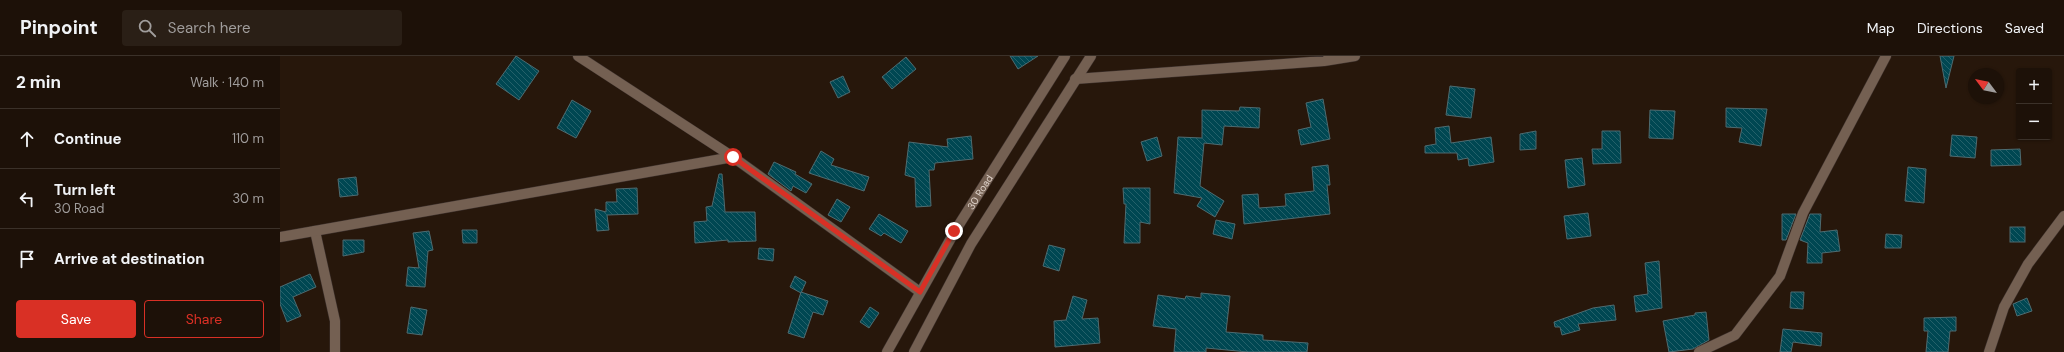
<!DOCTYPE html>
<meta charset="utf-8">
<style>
body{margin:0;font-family:"DM Sans",sans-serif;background:#2a1f16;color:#f1f3f6}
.controls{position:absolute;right:12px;top:12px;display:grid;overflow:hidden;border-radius:4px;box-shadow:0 1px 3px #0004}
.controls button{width:36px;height:36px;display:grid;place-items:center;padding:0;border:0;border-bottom:1px solid #3b3129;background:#1d1108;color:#f1f3f6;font:20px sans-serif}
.compass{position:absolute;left:1688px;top:12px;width:36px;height:36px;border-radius:50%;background:#1d1108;box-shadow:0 1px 3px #0004;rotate:302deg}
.stop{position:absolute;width:12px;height:12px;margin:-9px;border:3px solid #d93025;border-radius:50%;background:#fff}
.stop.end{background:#d93025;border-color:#fff;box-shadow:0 1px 4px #0008}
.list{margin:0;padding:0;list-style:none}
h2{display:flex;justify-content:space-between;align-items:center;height:52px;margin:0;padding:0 16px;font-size:17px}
h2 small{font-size:13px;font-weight:400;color:#a09d9c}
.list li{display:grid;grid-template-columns:26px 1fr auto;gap:12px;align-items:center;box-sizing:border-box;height:60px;padding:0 16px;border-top:1px solid #3b3129}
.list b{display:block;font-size:15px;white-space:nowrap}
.list p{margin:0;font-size:13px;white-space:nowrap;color:#a09d9c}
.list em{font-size:13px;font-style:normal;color:#a09d9c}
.actions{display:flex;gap:8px;padding:12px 16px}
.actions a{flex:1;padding:9px 0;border:1px solid #d93025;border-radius:4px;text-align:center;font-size:14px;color:#d93025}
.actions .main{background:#d93025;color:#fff}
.icon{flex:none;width:22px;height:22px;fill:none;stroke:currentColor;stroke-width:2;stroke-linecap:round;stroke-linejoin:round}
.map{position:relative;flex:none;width:1784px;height:296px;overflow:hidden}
header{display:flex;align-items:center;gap:24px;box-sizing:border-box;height:56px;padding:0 20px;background:#1d1108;border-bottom:1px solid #3b3129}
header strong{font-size:19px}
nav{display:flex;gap:22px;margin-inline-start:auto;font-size:14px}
.search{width:280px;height:36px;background:#2a1f16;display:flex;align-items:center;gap:10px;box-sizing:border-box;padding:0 14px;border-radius:4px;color:#a09d9c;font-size:15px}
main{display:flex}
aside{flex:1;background:#1d1108}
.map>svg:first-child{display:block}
</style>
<header>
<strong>Pinpoint</strong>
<div class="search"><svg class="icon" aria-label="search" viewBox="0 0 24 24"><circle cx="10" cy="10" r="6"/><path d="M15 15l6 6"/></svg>Search here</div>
<nav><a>Map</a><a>Directions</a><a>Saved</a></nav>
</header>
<main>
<aside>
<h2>2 min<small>Walk · 140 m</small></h2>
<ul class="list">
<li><svg class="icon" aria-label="ahead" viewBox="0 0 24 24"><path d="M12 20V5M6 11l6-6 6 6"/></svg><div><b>Continue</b></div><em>110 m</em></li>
<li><svg class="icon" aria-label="left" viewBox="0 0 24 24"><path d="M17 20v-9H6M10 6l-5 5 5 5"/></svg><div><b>Turn left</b><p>30 Road</p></div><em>30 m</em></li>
<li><svg class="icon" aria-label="arrive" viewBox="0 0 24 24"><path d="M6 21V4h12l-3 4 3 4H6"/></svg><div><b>Arrive at destination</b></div></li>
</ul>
<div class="actions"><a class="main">Save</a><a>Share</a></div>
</aside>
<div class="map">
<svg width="1784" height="296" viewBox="0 0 1784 296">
<defs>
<pattern id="building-back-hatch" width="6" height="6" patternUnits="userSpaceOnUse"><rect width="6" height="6" fill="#004752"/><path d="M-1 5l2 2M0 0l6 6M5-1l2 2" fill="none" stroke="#25616a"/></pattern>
</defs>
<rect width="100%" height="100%" fill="#27170b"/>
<g fill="url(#building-back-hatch)" stroke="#4e6b70">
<polygon points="236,0 259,15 239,44 216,28"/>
<polygon points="730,0 758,0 738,13"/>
<polygon points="1660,0 1674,0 1666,32"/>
<polygon points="626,1 636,13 612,33 602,21"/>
<polygon points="563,20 570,36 558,42 550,26"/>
<polygon points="1170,30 1195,33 1191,62 1166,59"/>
<polygon points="1043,43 1050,83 1021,89 1018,74 1031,71 1026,47"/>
<polygon points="292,44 311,55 296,82 277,72"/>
<polygon points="960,51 980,52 979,72 944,70 942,89 924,87 920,130 944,145 935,161 917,150 922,142 894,137 898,81 922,82 922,54 959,55"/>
<polygon points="1446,52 1487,53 1481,90 1459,86 1462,72 1446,71"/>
<polygon points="1370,54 1395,55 1393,83 1369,82"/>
<polygon points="1169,70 1171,87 1211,81 1214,106 1189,110 1188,102 1178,104 1177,97 1145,97 1145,90 1156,88 1155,72"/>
<polygon points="1256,75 1256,93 1240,94 1240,78"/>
<polygon points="1322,75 1340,75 1341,107 1313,108 1312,93 1322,93"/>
<polygon points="1672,79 1697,81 1695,102 1670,100"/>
<polygon points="691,80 693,103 655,107 654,114 649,114 651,150 636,151 635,122 625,119 629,86 668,91 667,83"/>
<polygon points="877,81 882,100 867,105 861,86"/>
<polygon points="1740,93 1741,109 1711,110 1711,94"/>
<polygon points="541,95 554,103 551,109 589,121 584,135 529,117"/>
<polygon points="1302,102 1305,129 1288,132 1285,104"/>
<polygon points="494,106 516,116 515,118 532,128 526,137 513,130 511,135 488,118"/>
<polygon points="1048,109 1050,129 1047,129 1050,158 964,168 962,139 978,138 979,152 1006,150 1005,138 1034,135 1032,111"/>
<polygon points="1628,111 1646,113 1644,147 1625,145"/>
<polygon points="439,118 442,118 445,156 475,156 476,185 448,186 448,184 415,187 414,166 427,165 426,151 432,150"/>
<polygon points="76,121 78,139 60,141 58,123"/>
<polygon points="357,132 358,158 327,159 329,174 317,175 315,153 326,156 326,146 337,146 336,133"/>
<polygon points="843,132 870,132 870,168 860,166 860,187 844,187 846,148 844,148"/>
<polygon points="557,143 570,151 561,166 548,159"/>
<polygon points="1308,157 1311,180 1287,183 1284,160"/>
<polygon points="599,158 628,175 621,187 604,177 601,180 589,173"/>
<polygon points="1502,158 1516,158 1506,184 1502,184"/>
<polygon points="1530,158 1541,158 1540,176 1557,174 1560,195 1542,197 1542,207 1527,207 1528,187 1520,184"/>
<polygon points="936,164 955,168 952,183 933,178"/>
<rect x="1730" y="171" width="15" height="15"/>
<polygon points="182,174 197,174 197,187 183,187"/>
<polygon points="149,175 153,194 148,195 145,231 126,230 128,211 139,212 133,177"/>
<polygon points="1606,178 1622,179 1621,192 1605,192"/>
<polygon points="63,184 84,184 84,196 63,200"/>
<polygon points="769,189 785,193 779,215 763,210"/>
<polygon points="479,192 494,193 493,205 478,203"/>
<polygon points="1379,205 1382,252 1356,256 1354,240 1368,238 1365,207"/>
<polygon points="30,218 36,231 13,241 21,260 7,266 0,248 0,231"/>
<polygon points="515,220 526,226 521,237 510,231"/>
<polygon points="521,236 548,245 543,259 533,256 524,282 508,277"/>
<polygon points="1511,236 1524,236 1523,253 1510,252"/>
<polygon points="921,237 950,240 946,276 983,279 983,284 1028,287 1027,296 968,296 926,292 926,296 894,296 896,273 873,270 878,239 905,243 906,240 921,242"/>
<polygon points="793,240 807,244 802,263 818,262 820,287 775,291 774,265 786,264"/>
<polygon points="1747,242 1752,255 1737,260 1733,248"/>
<polygon points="1334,249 1336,264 1298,268 1300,274 1282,279 1280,271 1275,271 1274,266 1313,252"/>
<polygon points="131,251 147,254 142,279 127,277"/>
<polygon points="590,251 599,257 589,272 580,266"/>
<polygon points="1426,256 1429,284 1413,293 1389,296 1383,265 1415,259 1415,257"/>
<polygon points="1676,261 1676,275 1670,275 1668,296 1646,296 1648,275 1644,275 1644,262"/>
<polygon points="1503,273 1542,277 1541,290 1513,286 1511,296 1500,296"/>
</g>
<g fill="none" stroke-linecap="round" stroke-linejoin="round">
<defs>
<g id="minor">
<polyline points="298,0 453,101 640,236"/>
<polyline points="795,23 1044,5 1075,0"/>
<polyline points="35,175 55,265 55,296"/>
<polyline points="0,181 453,101"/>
<polyline points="1419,296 1455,279 1500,220 1523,157 1606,0"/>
<polyline points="1709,296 1724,251 1748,208 1784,160"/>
</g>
<g id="secondary">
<path id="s1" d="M607 296 675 175 785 0"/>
<polyline points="634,296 691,188 811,0"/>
</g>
</defs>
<use href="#minor" stroke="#3d312d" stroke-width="11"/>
<use href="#secondary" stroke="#3d312d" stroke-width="11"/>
<use href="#minor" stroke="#746052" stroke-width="10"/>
<use href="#secondary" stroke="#746052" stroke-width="10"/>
</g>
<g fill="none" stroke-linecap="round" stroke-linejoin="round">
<polyline stroke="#d93025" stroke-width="5" points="453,101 640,236 674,175"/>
</g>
<g text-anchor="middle" stroke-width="3" stroke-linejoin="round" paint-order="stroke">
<g font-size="10" fill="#dfd3cb" stroke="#27170b">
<text dy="4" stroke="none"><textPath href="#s1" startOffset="185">30 Road</textPath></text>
</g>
</g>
</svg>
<div class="controls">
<button>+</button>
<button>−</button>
</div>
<svg class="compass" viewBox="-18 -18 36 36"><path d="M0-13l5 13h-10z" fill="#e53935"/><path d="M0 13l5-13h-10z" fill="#a09d9c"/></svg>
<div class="stop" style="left:453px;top:101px"></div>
<div class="stop end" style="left:674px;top:175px"></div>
</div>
</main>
